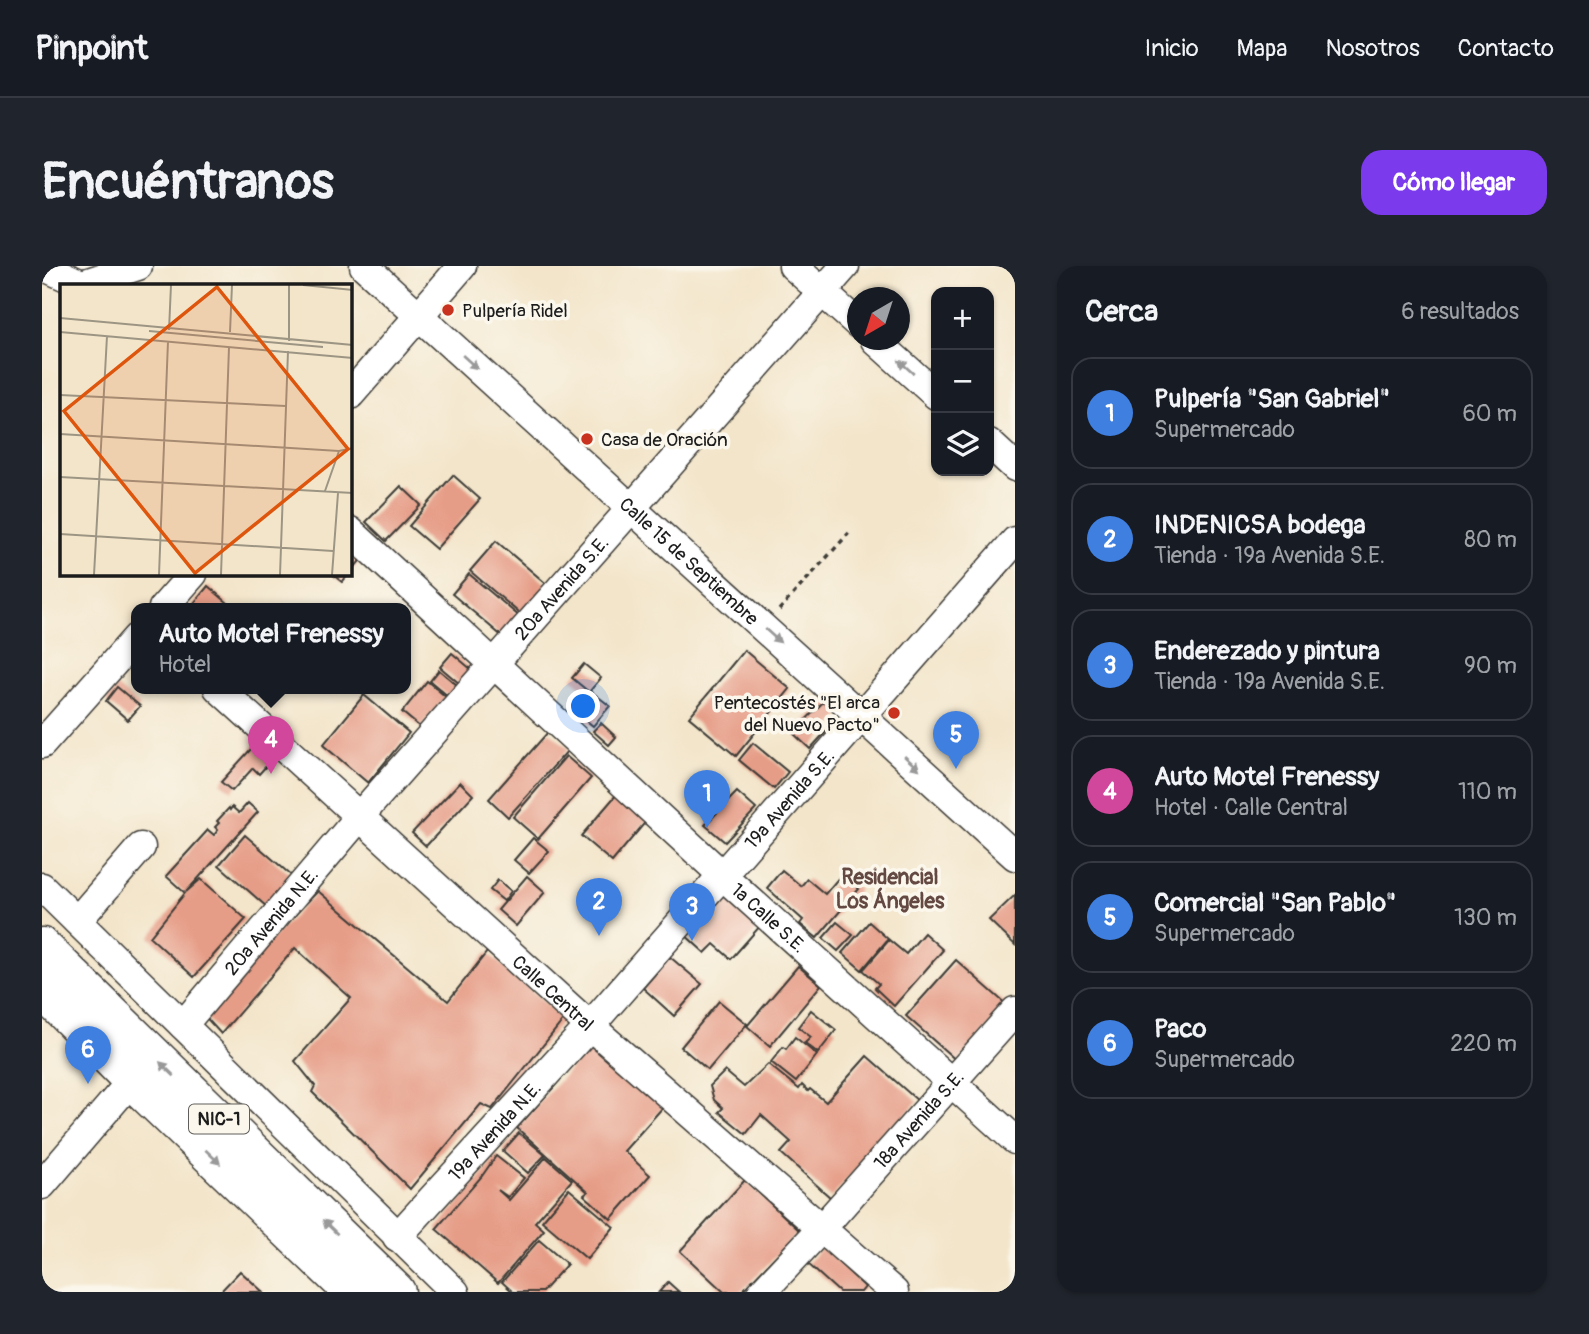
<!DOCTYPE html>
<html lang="es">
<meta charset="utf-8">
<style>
body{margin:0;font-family:Pangolin,sans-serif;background:#20242c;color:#f1f3f6}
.controls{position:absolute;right:21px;top:21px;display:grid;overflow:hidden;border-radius:14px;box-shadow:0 2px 5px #0004}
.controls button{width:63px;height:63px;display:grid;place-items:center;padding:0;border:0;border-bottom:2px solid #363941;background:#171b24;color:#f1f3f6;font:35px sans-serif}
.compass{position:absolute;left:805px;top:21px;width:63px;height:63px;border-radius:50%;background:#171b24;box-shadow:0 2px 5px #0004;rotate:219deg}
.you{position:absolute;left:542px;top:441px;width:24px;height:24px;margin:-18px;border:5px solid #fff;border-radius:50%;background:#1a73e8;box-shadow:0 0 0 10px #1a73e833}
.badge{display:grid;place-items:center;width:46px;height:46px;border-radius:50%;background:#7c3aed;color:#fff;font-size:23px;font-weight:700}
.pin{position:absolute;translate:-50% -58px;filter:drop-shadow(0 2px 4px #0008)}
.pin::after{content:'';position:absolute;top:37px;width:24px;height:21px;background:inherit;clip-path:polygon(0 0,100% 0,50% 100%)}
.popup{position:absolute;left:89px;top:337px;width:280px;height:91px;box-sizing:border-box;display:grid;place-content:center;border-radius:14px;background:#171b24;filter:drop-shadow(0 2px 5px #0005);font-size:23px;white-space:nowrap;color:#9ea1a6}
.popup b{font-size:26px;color:#f1f3f6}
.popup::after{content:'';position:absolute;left:50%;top:100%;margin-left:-14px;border:14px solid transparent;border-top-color:#171b24}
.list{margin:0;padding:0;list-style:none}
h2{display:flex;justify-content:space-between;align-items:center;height:91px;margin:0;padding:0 28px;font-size:30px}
h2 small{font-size:23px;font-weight:400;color:#9ea1a6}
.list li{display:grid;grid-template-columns:46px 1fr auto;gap:21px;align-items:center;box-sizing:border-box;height:112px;margin:0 14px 14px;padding:0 14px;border:2px solid #363941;border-radius:21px}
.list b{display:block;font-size:26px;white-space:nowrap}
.list p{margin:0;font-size:23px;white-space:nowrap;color:#9ea1a6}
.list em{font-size:23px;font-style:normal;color:#9ea1a6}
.icon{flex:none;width:38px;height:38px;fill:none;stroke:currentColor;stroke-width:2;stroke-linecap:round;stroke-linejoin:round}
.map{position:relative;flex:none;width:973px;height:1026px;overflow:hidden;border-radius:21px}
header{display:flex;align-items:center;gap:42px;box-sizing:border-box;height:98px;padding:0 35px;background:#171b24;border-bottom:2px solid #363941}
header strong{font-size:33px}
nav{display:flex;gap:38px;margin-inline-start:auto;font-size:24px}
.intro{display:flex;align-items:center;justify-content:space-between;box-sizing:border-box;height:168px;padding:0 42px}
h1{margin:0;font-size:49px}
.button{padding:18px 32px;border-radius:21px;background:#7c3aed;color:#fff;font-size:24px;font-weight:700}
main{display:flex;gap:42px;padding:0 42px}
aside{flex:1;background:#171b24;border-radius:21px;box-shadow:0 2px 5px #0004}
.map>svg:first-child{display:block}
</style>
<header>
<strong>Pinpoint</strong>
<nav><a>Inicio</a><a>Mapa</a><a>Nosotros</a><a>Contacto</a></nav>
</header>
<div class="intro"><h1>Encuéntranos</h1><a class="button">Cómo llegar</a></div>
<main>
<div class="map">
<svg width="973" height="1026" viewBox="0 0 973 1026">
<rect width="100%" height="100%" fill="#fbf7ec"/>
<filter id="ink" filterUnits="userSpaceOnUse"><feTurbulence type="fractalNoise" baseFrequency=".0143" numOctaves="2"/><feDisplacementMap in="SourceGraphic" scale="14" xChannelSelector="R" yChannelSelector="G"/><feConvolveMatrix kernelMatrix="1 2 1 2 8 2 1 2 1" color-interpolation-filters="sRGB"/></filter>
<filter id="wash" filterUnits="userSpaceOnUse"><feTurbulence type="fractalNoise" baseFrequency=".00686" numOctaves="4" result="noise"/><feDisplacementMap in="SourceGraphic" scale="28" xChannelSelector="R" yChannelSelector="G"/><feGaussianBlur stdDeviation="1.57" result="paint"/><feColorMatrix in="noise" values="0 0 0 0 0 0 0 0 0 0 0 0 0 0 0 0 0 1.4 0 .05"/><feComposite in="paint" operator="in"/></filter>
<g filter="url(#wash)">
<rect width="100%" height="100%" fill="#f3e5ca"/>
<g id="blocks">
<g fill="#e69d87">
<polygon points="411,209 438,233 394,283 367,260"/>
<polygon points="359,220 379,239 344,275 324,256"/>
<polygon points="454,275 508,321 483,352 428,305"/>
<polygon points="308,279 322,290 308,307"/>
<polygon points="290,308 307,308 300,316"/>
<polygon points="427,308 478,351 461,371 410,328"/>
<polygon points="166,320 186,337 181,342 148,342"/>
<polygon points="702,384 748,423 694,490 647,451"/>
<polygon points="410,387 430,404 418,418 398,401"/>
<polygon points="542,398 559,412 547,426 530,412"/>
<polygon points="397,404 416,420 407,431 388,415"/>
<polygon points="385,415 404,431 379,462 360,446"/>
<polygon points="75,421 98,440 86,454 64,435"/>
<polygon points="550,426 568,440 551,460 534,446"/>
<polygon points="322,429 367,467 326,517 281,479"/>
<polygon points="785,432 801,447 768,483 751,467"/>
<polygon points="559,457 574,471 567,479 551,465"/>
<polygon points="507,465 527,483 466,551 447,533"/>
<polygon points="219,472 234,489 217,508 211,502 190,525 179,516"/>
<polygon points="711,477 746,506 732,523 697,494"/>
<polygon points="524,490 549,512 496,573 471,551"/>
<polygon points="418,516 431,529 384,580 370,567"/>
<polygon points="695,526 714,543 683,576 663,559"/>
<polygon points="575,528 606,553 570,596 539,570"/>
<polygon points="206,537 216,546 144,626 159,613 204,653 152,711 108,671 143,627 124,610 166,564 172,569 176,564 173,561 177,557 175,555 187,542 188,544 190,541 197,547"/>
<polygon points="203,569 251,611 225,641 177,599"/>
<polygon points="491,572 507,585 487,607 472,594"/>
<polygon points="740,604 759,620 765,613 783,628 800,608 817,623 775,672 758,658 761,654 725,622"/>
<polygon points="485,610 503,626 474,660 456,644"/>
<polygon points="456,614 469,625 462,635 448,624"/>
<polygon points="276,625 406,735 445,686 522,753 450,843 439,838 368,923 270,826 273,820 253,795 309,732 253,682 179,768 159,746"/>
<polygon points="680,627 720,658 689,693 672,678 663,687 642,668"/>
<polygon points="973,629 973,679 947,654"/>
<polygon points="795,656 811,669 796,685 781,672"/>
<polygon points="827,656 846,673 820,704 800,687"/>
<polygon points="882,667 901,684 852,740 833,722 837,718 821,704 847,674 864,688"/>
<polygon points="628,691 660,718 632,750 601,722"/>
<polygon points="914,694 966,740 916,796 864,750"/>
<polygon points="756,700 779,719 728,780 705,760"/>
<polygon points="677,735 705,758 666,804 639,781"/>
<polygon points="769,744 794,764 776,787 763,777 769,771 756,761"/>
<polygon points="753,771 775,789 754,816 729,796 741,781 744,783"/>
<polygon points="551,777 622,840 582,885 608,909 569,953 542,929 546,926 475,862"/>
<polygon points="825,790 876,835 789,932 739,887 749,876 719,849 704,868 677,846 681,842 672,834 668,820 683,805 702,821 726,798 757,823 760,819 766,825 768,823 784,836"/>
<polygon points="477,867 503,889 486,907 461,885"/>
<polygon points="454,890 482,912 466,931 456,924 467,934 504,891 530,914 493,956 502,964 456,1017 394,963 440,910"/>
<polygon points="703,914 758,965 699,1026 682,1026 638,985"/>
<polygon points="527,923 572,961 545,993 500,955"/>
<polygon points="497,974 525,998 500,1026 471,1026 460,1016"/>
<polygon points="780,981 823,1021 819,1026 797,1026 765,997"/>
<polygon points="198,1005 221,1026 178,1026"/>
<polygon points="626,1016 637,1026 617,1026"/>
</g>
</g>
</g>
<g filter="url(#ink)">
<use href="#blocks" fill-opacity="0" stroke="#3c3a36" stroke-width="2"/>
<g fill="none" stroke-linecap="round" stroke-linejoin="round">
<defs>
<g id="minor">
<polyline points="0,0 42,19"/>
<path id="s1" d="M322 0 973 590"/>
<polyline points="751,0 816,58"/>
<polyline points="40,18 96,0"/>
<polyline points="833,74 894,129"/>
<polyline points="308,129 420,0"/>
<polyline points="947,177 973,201"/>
<path id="s2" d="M308 265 691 619 973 874"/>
<polyline points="121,342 151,308"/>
<path id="s3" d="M176 422 548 760 852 1026"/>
<polyline points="0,478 94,372"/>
<polyline points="0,621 413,1026"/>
<polyline points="35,655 99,581"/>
<path id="s4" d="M141 759 330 536 803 0"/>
<polyline points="0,919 90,814"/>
<path id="s5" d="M355 971 548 760 973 275"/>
<path id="s6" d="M720 1026 779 963 973 745"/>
</g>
<g id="highway">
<polyline points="0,681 354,1026"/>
<polyline points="0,723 90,814 311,1026"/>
</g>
</defs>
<use href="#minor" stroke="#3c3a36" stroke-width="31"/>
<use href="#highway" stroke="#3c3a36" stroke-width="41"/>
<polyline stroke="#3c3a36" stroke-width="3.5" stroke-dasharray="5 5" stroke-linecap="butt" points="737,344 807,267"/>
<use href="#minor" stroke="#fff" stroke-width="28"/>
<use href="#highway" stroke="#fff" stroke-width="38"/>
</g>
<defs><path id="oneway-solid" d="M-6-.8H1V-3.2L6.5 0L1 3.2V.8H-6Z" transform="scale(1.75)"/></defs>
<g fill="#999">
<use href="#oneway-solid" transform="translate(428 96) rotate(42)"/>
<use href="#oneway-solid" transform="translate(864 101) rotate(-138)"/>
<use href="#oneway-solid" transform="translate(731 370) rotate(42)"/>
<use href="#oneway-solid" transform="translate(870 497) rotate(42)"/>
<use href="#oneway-solid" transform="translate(125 803) rotate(-136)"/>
<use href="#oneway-solid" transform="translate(171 891) rotate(44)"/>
<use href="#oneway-solid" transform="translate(288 961) rotate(-136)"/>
</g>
</g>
<g fill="#c8321e" stroke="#fbf7ec" stroke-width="2.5">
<circle cx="406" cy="44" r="7"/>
<circle cx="545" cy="173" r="7"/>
<circle cx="852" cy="447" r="7"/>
</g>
<g text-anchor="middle" stroke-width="7" stroke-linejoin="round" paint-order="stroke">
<rect fill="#fbf7ec" stroke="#5f5e5a" stroke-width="2" x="147" y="838.5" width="60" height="29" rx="5"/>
<g font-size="18" font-weight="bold" fill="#1c1c1c">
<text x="177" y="859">NIC-1</text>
</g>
<g font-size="19" fill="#1c1c1c" stroke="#fbf7ec" text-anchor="start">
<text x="420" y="51">Pulpería Ridel</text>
<text x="559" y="180">Casa de Oración</text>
<text x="838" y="443" text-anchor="end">Pentecostés "El arca<tspan x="838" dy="22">del Nuevo Pacto"</tspan></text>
</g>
<g font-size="19" fill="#1c1c1c" stroke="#fbf7ec">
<text dy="7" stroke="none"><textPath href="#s1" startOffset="439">Calle 15 de Septiembre</textPath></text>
<text dy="7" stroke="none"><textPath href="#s4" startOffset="578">20a Avenida S.E.</textPath></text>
<text dy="7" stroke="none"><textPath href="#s5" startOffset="588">19a Avenida S.E.</textPath></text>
<text dy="7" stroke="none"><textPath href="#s2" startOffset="570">1a Calle S.E.</textPath></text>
<text dy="7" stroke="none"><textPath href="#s4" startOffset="136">20a Avenida N.E.</textPath></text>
<text dy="7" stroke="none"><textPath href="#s3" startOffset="453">Calle Central</textPath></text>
<text dy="7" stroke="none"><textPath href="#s6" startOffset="233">18a Avenida S.E.</textPath></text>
<text dy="7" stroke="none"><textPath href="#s5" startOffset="144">19a Avenida N.E.</textPath></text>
</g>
<g font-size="21" font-weight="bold" fill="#634941" stroke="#fbf7ec">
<text x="848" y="618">Residencial<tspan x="848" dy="24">Los Ángeles</tspan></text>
</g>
</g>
<g transform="translate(18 18)">
<rect width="292" height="292" fill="#f3e5ca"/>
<path fill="none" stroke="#9d9584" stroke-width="2" d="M243 1 293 6M0 34 293 61M109 46 111 1M89 47 263 63M0 48 293 74M170 48 172 1M229 57V1M0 111 226 122M0 150 279 167 293 164M0 193 293 209M265 207 279 167M0 250 273 267M34 291 47 52M99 291 108 57M161 291 169 63M220 291 228 67M272 291 278 209"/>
<path fill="#de560d" fill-opacity="0.15" stroke="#de560d" stroke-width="3.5" d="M157 3 288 165 135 289 4 127Z"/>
<rect width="292" height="292" fill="none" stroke="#1c1c1c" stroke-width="3.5"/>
</g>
</svg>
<div class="controls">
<button>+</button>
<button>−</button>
<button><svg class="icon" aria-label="layers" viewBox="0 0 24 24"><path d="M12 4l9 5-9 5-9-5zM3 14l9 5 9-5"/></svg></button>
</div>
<svg class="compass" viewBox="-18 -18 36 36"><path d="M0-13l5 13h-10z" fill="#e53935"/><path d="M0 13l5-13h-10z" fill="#9ea1a6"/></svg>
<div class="you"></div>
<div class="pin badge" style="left:665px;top:562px;background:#3f7fe0">1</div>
<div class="pin badge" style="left:557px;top:670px;background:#3f7fe0">2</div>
<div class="pin badge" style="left:650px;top:675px;background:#3f7fe0">3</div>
<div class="pin badge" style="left:229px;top:508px;background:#d1479c">4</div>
<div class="popup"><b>Auto Motel Frenessy</b>Hotel</div>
<div class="pin badge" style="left:914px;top:503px;background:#3f7fe0">5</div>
<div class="pin badge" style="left:46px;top:818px;background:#3f7fe0">6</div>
</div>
<aside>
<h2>Cerca<small>6 resultados</small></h2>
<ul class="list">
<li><span class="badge" style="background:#3f7fe0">1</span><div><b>Pulpería &quot;San Gabriel&quot;</b><p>Supermercado</p></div><em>60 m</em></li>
<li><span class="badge" style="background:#3f7fe0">2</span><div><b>INDENICSA bodega</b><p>Tienda · 19a Avenida S.E.</p></div><em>80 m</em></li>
<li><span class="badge" style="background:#3f7fe0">3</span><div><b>Enderezado y pintura</b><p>Tienda · 19a Avenida S.E.</p></div><em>90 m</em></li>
<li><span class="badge" style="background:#d1479c">4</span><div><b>Auto Motel Frenessy</b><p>Hotel · Calle Central</p></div><em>110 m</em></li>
<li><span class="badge" style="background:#3f7fe0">5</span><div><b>Comercial &quot;San Pablo&quot;</b><p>Supermercado</p></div><em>130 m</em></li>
<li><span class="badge" style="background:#3f7fe0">6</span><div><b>Paco</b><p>Supermercado</p></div><em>220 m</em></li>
</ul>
</aside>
</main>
